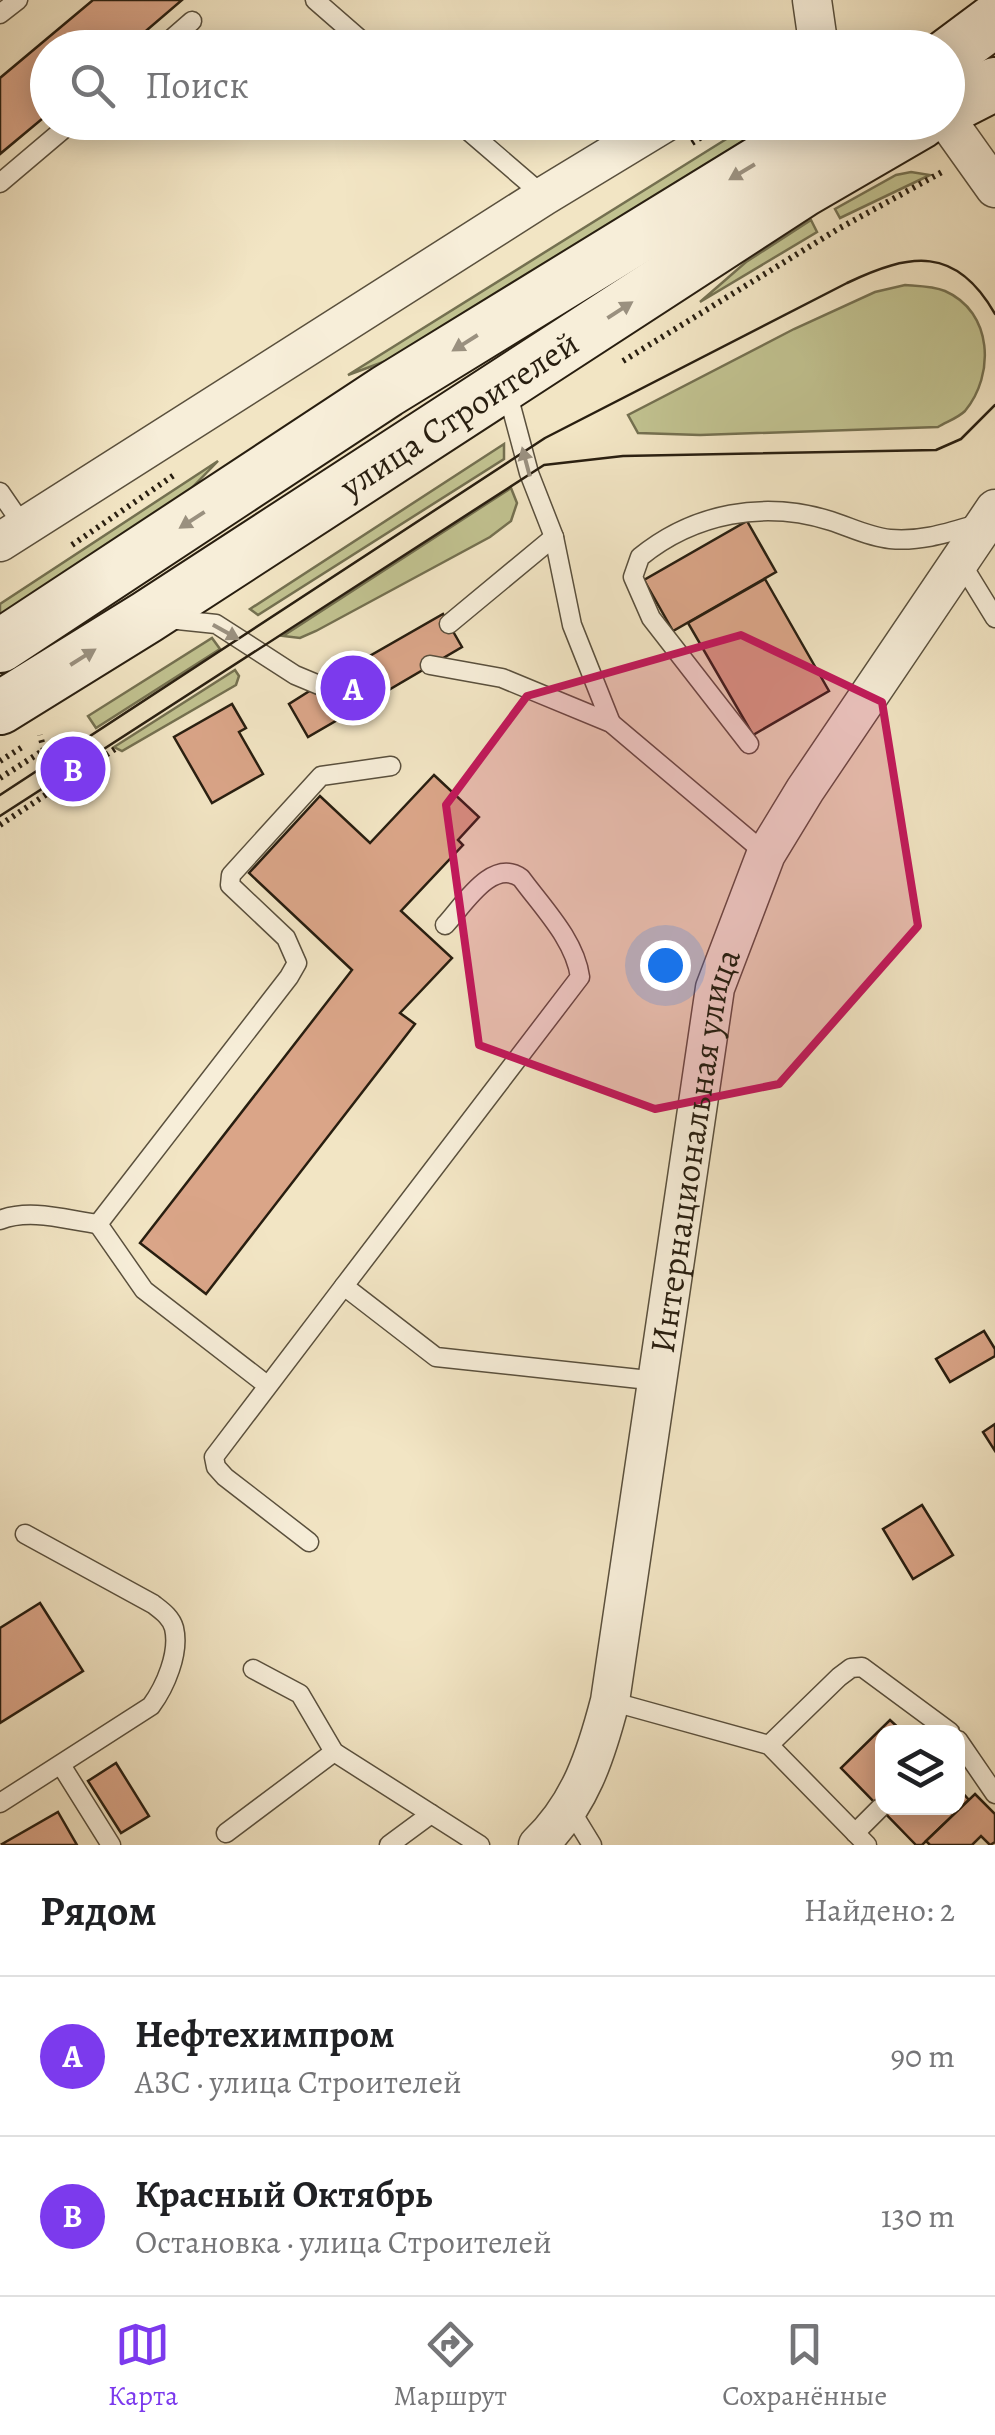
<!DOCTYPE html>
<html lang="ru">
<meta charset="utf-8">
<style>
body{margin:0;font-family:Alegreya,serif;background:#f2f2f2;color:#202124}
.controls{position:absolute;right:30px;bottom:30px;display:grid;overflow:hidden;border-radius:20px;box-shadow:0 5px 25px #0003}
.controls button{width:90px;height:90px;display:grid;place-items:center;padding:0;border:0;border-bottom:2px solid #e0e0e0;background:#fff;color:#202124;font:50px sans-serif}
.you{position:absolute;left:665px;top:965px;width:35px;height:35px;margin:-25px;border:8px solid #fff;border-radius:50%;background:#1a73e8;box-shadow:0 0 0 15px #1a73e833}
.badge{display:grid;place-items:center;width:65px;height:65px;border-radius:50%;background:#7c3aed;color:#fff;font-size:32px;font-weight:700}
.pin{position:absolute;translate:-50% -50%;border:5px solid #fff;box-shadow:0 2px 10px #0006}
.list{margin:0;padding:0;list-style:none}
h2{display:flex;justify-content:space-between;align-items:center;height:130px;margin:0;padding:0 40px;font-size:42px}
h2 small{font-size:32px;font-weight:400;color:#757577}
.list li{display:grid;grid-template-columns:65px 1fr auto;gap:30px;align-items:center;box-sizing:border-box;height:160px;padding:0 40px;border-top:2px solid #e0e0e0}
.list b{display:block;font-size:38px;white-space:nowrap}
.list p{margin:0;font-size:32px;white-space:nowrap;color:#757577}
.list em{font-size:32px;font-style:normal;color:#757577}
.icon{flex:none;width:55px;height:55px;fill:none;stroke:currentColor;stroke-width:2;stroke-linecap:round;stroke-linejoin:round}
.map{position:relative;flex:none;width:995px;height:1845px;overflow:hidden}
.search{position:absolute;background:#fff;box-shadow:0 5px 25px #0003;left:30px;right:30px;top:30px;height:110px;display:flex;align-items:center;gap:25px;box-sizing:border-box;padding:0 35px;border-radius:55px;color:#757577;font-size:38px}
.sheet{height:450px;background:#fff}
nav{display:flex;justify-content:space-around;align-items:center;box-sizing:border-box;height:140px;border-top:2px solid #e0e0e0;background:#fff;font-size:28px;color:#757577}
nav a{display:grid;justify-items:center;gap:5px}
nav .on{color:#7c3aed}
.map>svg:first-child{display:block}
</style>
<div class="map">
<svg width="995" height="1845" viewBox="0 0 995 1845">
<rect width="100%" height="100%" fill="#f2e5c4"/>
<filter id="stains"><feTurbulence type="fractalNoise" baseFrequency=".002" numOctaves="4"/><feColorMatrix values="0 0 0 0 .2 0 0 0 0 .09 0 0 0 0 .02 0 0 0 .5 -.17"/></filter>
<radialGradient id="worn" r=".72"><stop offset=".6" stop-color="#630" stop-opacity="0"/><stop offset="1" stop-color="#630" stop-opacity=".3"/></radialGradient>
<g fill="#c1c290" stroke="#747050" stroke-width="2.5">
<polygon points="752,123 760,131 394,358 348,375"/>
<polygon points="911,172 930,175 840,218 835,209 896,175"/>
<polygon points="811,220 817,232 700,302 746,262"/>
<path d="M905 285C918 286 933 286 945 291 993 312 995 375 965 411 958 418 946 422 938 427L700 435 638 433 628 415 794 329 875 292Z"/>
<polygon points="504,444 504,459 258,615 250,609"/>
<polygon points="218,461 179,501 0,616 0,604"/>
<polygon points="511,488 517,503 511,521 490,537 316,631 300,638 283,636"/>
<polygon points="212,638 220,649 96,728 88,716"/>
<polygon points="235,670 239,676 236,685 122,751 114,747"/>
</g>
<g fill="#daa588" stroke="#281e10" stroke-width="2.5">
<polygon points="93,0 182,0 126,48 48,48 48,114 0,154 0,78"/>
<polygon points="747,521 776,572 673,631 644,580"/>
<polygon points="765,579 829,691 753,735 688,623"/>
<polygon points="443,614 462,647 339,719 319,685"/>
<polygon points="319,685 339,719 308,737 289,704"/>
<polygon points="232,704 246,728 239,732 263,774 212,803 174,737"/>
<polygon points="434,775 479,817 458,840 463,845 401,911 452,958 400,1013 415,1024 206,1294 140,1243 352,970 249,873 320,796 370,843"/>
<polygon points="984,1331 995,1349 995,1356 950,1382 936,1359"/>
<polygon points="995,1424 995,1451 983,1432"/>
<polygon points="922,1505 953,1555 913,1579 883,1529"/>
<polygon points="40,1603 83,1671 0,1723 0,1628"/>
<polygon points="890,1720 903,1732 882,1732 882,1808 958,1808 958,1788 969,1800 922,1845 916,1845 841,1768"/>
<polygon points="116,1763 149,1816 121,1833 88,1781"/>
<polygon points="975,1794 995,1814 995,1842 990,1845 981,1836 972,1845 930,1845 926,1841"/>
<polygon points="58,1812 77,1845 3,1845 2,1844"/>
</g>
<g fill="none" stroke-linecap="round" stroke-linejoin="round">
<defs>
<g id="lane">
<polyline points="315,0 370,48"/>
<polyline points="0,14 18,0"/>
<polyline points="161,48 192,21"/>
<polyline points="458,122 544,196"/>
<polyline points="0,183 72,122"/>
<polyline points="507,391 529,473 554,537 572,625 611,723"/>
<polyline points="0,492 24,527"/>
<polyline points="960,561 995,618"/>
<polyline points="168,619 216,624 295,675 319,685"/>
<polyline points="449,624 554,537"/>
<polyline points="430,665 502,678 611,723 766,854"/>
<path d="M749 744 651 618 633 577 640 557C694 513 764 500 831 521 850 527 869 537 890 539 922 542 950 532 981 523"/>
<path d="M445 925C463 906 492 857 521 878 543 908 575 940 580 977L344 1286 436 1357 658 1381"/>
<path d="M0 1220C30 1208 67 1220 98 1224"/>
<polyline points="267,1385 144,1290 98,1224 289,977 297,963 286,938 230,885 231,875 321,776 391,766"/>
<polyline points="309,1542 225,1477 216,1467 214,1457 344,1286"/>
<polyline points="253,1669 300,1694 334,1752 480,1845"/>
<polyline points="610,1701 769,1745 867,1845"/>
<polyline points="958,1740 995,1794"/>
<polyline points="769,1745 839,1677 851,1668 862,1667 950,1732"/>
<polyline points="61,1765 111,1845"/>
<path d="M0 1803 151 1706C165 1687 180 1653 174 1628 171 1617 162 1611 153 1604L25 1534"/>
<polyline points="570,1809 592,1845"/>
<polyline points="226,1833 334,1752"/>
<polyline points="855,1833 880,1808"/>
<polyline points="389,1845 431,1814"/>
</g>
<g id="street">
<polyline points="812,0 817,35 823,48"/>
<polyline points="948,122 995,188"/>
<polyline points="0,542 544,196 666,122"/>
<path id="s1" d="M538 1845C580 1805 596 1755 610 1701L715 988 766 854 805 790 995 509"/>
</g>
<g id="secondary">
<polyline points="948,55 995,20"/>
<polyline points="948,108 995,84"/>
<polyline points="0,646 387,391 825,122"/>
<path id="s2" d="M0 708 147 617 804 190 921 122"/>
</g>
</defs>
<use href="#lane" stroke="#5a503d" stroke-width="21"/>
<use href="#street" stroke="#5a503d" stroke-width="41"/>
<use href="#secondary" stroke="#281e10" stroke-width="56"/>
<g stroke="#281e10" stroke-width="6" stroke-dasharray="2.5 5" stroke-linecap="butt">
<polyline points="692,143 725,122"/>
<polyline points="623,361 838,229 942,172"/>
<polyline points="72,545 177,473"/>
<polyline points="0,761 24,746"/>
<polyline points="0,778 44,750 40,735"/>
<polyline points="0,825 115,749"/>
</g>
<use href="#lane" stroke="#f7eed9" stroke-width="18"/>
<use href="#street" stroke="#f7eed9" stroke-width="38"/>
<use href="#secondary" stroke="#f7eed9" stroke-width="52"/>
<g stroke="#281e10" stroke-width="2.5">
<path d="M0 795 545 438 847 283C910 253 956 245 995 314"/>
<polyline points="0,816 544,465 623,456 936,450 961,439 995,405"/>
</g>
</g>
<defs><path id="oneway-solid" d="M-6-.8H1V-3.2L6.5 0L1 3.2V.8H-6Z" transform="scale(2.5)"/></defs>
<g fill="#9a907f">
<use href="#oneway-solid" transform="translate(742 172) rotate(149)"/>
<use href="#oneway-solid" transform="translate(620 310) rotate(-33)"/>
<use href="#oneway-solid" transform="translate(465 343) rotate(148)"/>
<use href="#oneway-solid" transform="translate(526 462) rotate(-105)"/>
<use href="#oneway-solid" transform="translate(192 520) rotate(147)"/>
<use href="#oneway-solid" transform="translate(226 632) rotate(29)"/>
<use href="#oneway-solid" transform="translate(83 657) rotate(-32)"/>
</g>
<path fill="#c2185b" fill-opacity="0.2" stroke="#c2185b" stroke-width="8" stroke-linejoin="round" d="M741 635 882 702 918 926 779 1084 655 1109 479 1045 446 805 527 696Z"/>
<g text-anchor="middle" stroke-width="8" stroke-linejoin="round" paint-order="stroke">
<g font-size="35" fill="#281e10" stroke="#f7eed9">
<text dy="12" stroke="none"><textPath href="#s2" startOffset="545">улица Строителей</textPath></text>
<text dy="12" stroke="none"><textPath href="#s1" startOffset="720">Интернациональная улица</textPath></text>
</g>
</g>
<rect width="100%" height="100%" filter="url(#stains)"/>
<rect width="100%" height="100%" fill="url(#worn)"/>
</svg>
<div class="controls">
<button><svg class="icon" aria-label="layers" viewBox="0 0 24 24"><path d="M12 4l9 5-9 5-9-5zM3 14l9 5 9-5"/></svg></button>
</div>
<div class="you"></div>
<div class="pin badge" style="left:353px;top:688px">A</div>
<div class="pin badge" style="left:73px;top:769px">B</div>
<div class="search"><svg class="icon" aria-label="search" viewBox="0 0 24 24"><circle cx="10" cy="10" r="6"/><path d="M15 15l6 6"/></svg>Поиск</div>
</div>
<section class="sheet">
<h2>Рядом<small>Найдено: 2</small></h2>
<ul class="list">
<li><span class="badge">A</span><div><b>Нефтехимпром</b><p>АЗС · улица Строителей</p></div><em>90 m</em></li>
<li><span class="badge">B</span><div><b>Красный Октябрь</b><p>Остановка · улица Строителей</p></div><em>130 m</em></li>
</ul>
</section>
<nav>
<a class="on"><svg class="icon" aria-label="map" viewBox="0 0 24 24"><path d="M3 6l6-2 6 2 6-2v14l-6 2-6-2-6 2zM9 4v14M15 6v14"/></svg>Карта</a>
<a><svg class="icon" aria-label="directions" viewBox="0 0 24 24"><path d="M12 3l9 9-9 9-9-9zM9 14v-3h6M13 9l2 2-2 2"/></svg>Маршрут</a>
<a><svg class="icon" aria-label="saved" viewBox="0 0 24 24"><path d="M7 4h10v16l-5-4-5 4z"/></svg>Сохранённые</a>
</nav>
